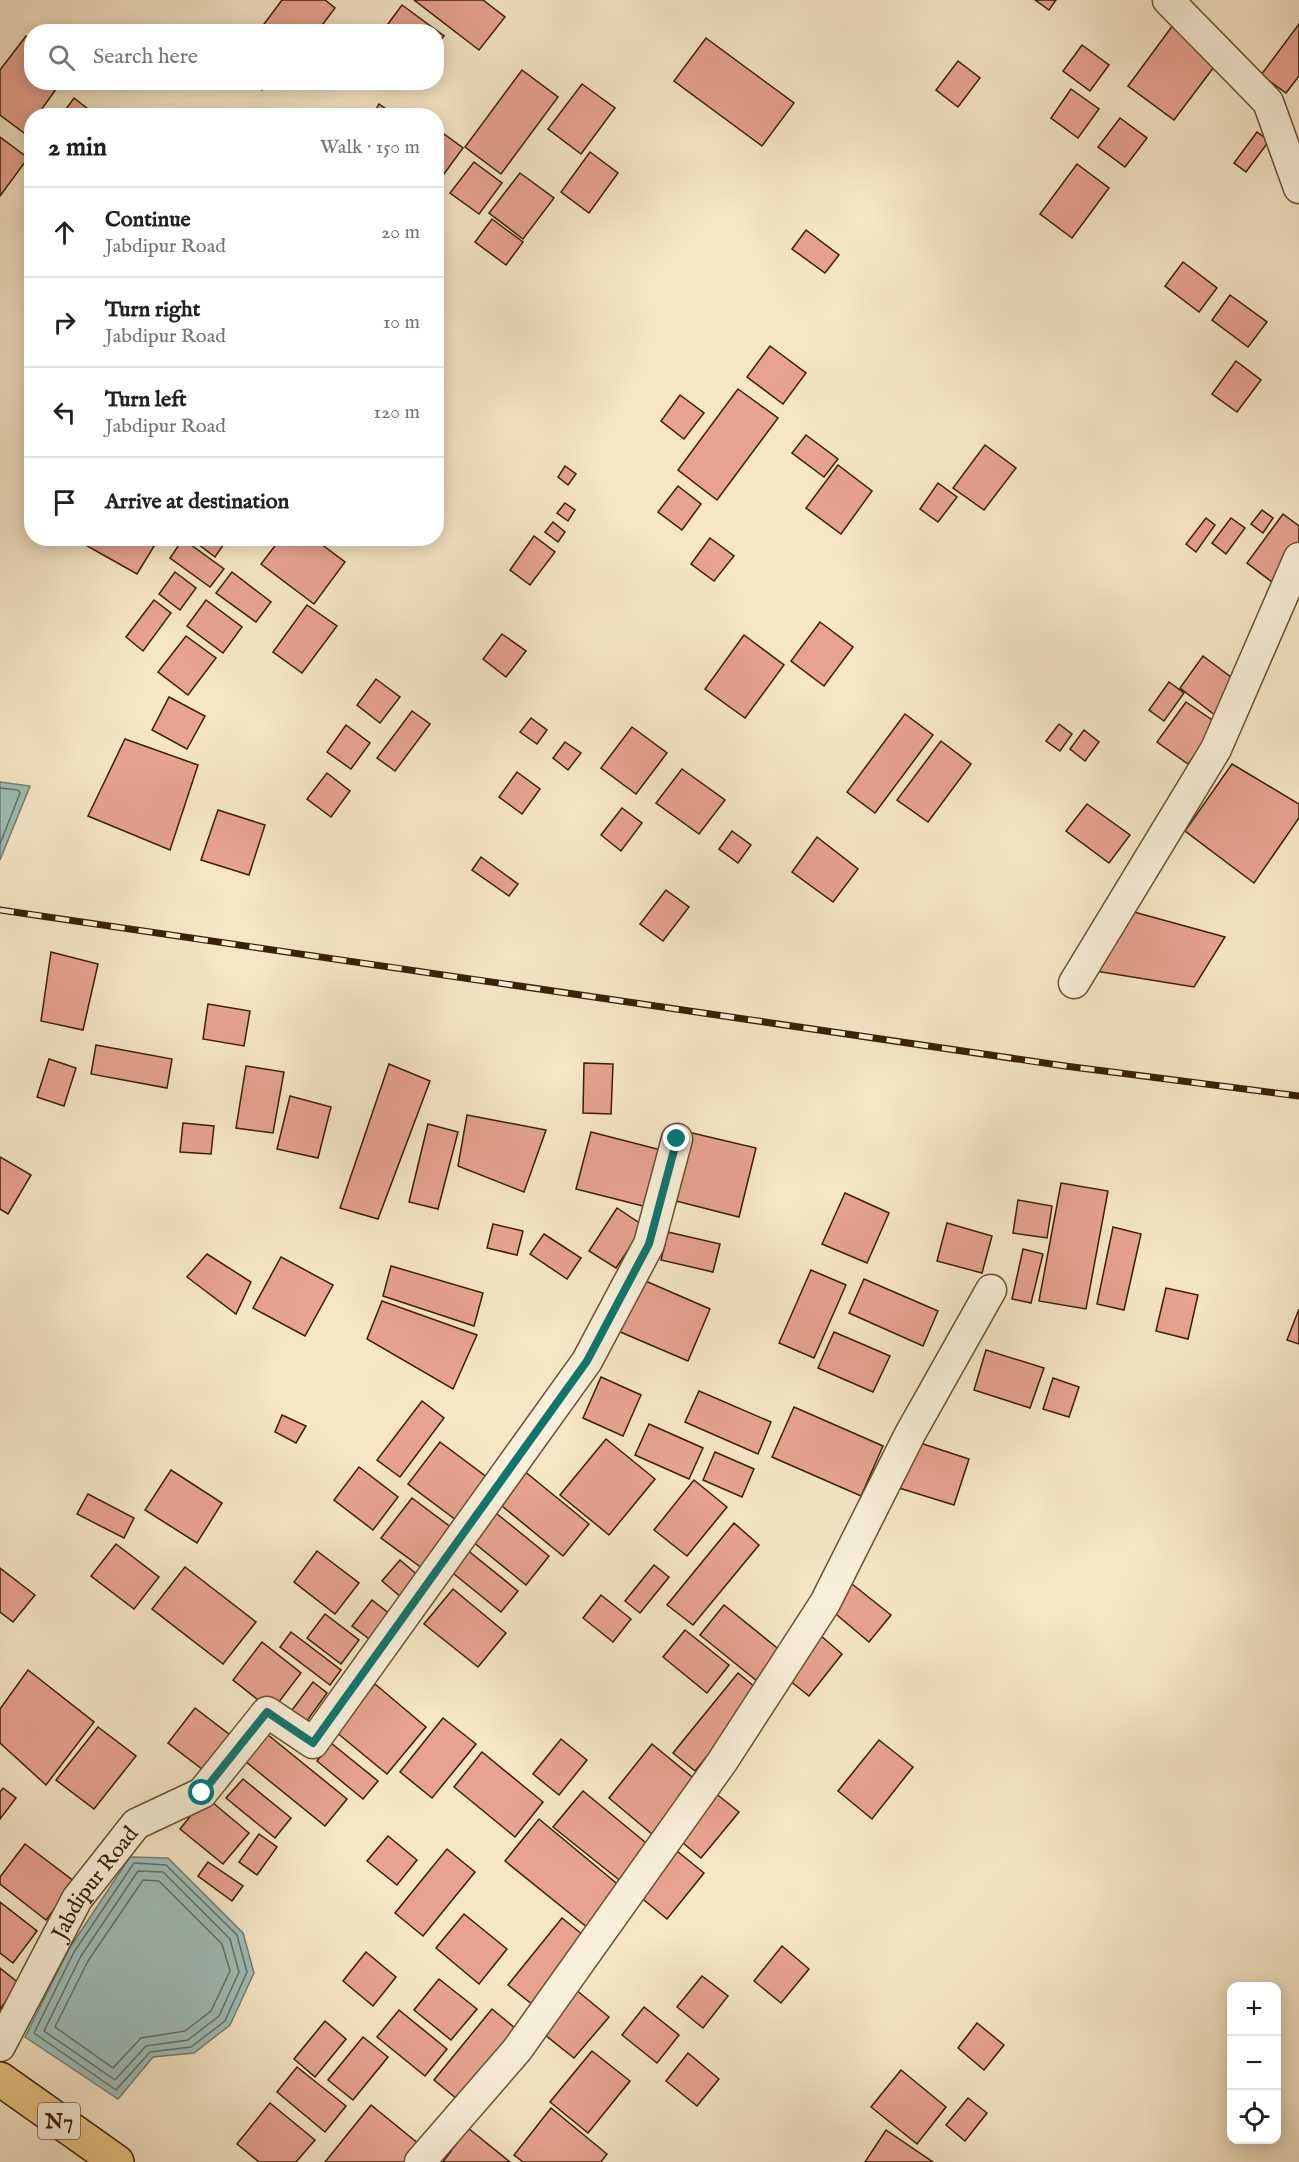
<!DOCTYPE html>
<meta charset="utf-8">
<style>
body{margin:0;font-family:"IM FELL English",serif;background:#f2f2f2;color:#202124}
.controls{position:absolute;right:18px;bottom:18px;display:grid;overflow:hidden;border-radius:12px;box-shadow:0 3px 15px #0003}
.controls button{width:54px;height:54px;display:grid;place-items:center;padding:0;border:0;border-bottom:2px solid #e0e0e0;background:#fff;color:#202124;font:30px sans-serif}
.stop{position:absolute;width:18px;height:18px;margin:-14px;border:4px solid #0f766e;border-radius:50%;background:#fff}
.stop.end{background:#0f766e;border-color:#fff;box-shadow:0 2px 6px #0008}
.list{margin:0;padding:0;list-style:none}
h2{display:flex;justify-content:space-between;align-items:center;height:78px;margin:0;padding:0 24px;font-size:26px}
h2 small{font-size:20px;font-weight:400;color:#757577}
.list li{display:grid;grid-template-columns:39px 1fr auto;gap:18px;align-items:center;box-sizing:border-box;height:90px;padding:0 24px;border-top:2px solid #e0e0e0}
.list b{display:block;font-size:22px;white-space:nowrap}
.list p{margin:0;font-size:20px;white-space:nowrap;color:#757577}
.list em{font-size:20px;font-style:normal;color:#757577}
.icon{flex:none;width:33px;height:33px;fill:none;stroke:currentColor;stroke-width:2;stroke-linecap:round;stroke-linejoin:round}
.map{position:relative;flex:none;width:1299px;height:2162px;overflow:hidden}
.search{position:absolute;background:#fff;box-shadow:0 3px 15px #0003;left:24px;top:24px;width:420px;height:66px;display:flex;align-items:center;gap:15px;box-sizing:border-box;padding:0 21px;border-radius:24px;color:#757577;font-size:22px}
.panel{position:absolute;background:#fff;box-shadow:0 3px 15px #0003;left:24px;top:108px;width:420px;height:438px;border-radius:24px}
.map>svg:first-child{display:block}
</style>
<div class="map">
<svg width="1299" height="2162" viewBox="0 0 1299 2162">
<rect width="100%" height="100%" fill="#f6e6c6"/>
<filter id="stains"><feTurbulence type="fractalNoise" baseFrequency=".00333" numOctaves="4"/><feColorMatrix values="0 0 0 0 .2 0 0 0 0 .09 0 0 0 0 .02 0 0 0 .5 -.17"/></filter>
<radialGradient id="worn" r=".72"><stop offset=".6" stop-color="#630" stop-opacity="0"/><stop offset="1" stop-color="#630" stop-opacity=".3"/></radialGradient>
<g fill="#9dbeb9" stroke="#757f6f" stroke-width="1.5">
<polygon points="0,782 30,786 0,860"/>
<polygon points="130,1857 168,1858 243,1933 254,1973 230,2025 194,2053 153,2057 118,2099 25,2037 69,1949"/>
</g>
<g fill="none" stroke-linecap="round" stroke-linejoin="round">
<g stroke="#6b6f5c" stroke-width="1.5">
<polyline points="0,788 18,790 20,793 0,844"/>
<polygon points="134,1863 166,1865 237,1935 247,1972 225,2021 191,2047 150,2052 116,2090 34,2033 74,1952"/>
<polygon points="138,1871 163,1872 230,1939 239,1972 219,2016 188,2040 146,2046 115,2080 44,2031 81,1956"/>
<polygon points="143,1880 159,1881 222,1944 230,1971 211,2011 185,2031 141,2038 113,2068 55,2027 88,1961"/>
</g>
</g>
<g fill="#e7a38f" stroke="#392000" stroke-width="1.5">
<polygon points="282,0 325,0 335,8 317,32 275,32 264,24"/>
<polygon points="414,0 483,0 505,17 479,50"/>
<polygon points="1035,0 1056,0 1049,10"/>
<polygon points="402,5 444,36 436,46 436,32 382,32"/>
<polygon points="1299,24 1299,76 1286,93 1261,75"/>
<polygon points="1173,25 1220,59 1174,120 1128,86"/>
<polygon points="26,36 32,40 32,82 61,82 37,116 32,116 32,122 24,133 0,115 0,70"/>
<polygon points="706,38 794,103 762,146 674,81"/>
<polygon points="1082,45 1109,65 1090,91 1063,71"/>
<polygon points="958,61 980,78 958,107 936,90"/>
<polygon points="522,70 558,97 501,174 465,147"/>
<polygon points="252,82 268,82 262,90"/>
<polygon points="582,84 615,108 581,154 548,129"/>
<polygon points="1071,89 1099,109 1078,138 1051,118"/>
<polygon points="74,98 97,116 61,116"/>
<polygon points="379,104 396,116 372,116"/>
<polygon points="194,109 203,116 189,116"/>
<polygon points="1120,118 1147,138 1125,167 1098,147"/>
<polygon points="436,128 463,148 441,178 436,175"/>
<polygon points="1257,132 1269,141 1246,172 1234,163"/>
<polygon points="0,137 28,158 0,196"/>
<polygon points="590,152 618,173 589,213 561,192"/>
<polygon points="474,162 502,183 479,214 450,193"/>
<polygon points="1077,164 1109,188 1072,238 1040,214"/>
<polygon points="520,173 554,198 523,239 489,213"/>
<polygon points="492,219 523,242 506,265 475,242"/>
<polygon points="806,230 839,255 825,273 792,249"/>
<polygon points="1183,262 1217,288 1199,312 1165,286"/>
<polygon points="1230,295 1267,322 1248,347 1212,320"/>
<polygon points="770,346 806,373 783,404 747,377"/>
<polygon points="1236,361 1261,380 1237,412 1212,394"/>
<polygon points="738,389 778,418 717,500 678,470"/>
<polygon points="680,395 704,413 684,439 661,421"/>
<polygon points="806,435 838,459 824,477 792,453"/>
<polygon points="985,445 1016,468 984,510 953,488"/>
<polygon points="838,465 872,491 841,534 806,508"/>
<polygon points="565,466 576,474 568,485 558,477"/>
<polygon points="938,483 957,497 938,522 920,509"/>
<polygon points="678,486 701,504 682,530 658,512"/>
<polygon points="565,503 575,510 568,521 557,513"/>
<polygon points="1262,510 1273,518 1263,533 1251,524"/>
<polygon points="1283,514 1299,526 1299,555 1276,585 1247,563"/>
<polygon points="1206,518 1215,525 1196,552 1186,544"/>
<polygon points="1231,518 1245,528 1226,554 1212,543"/>
<polygon points="553,522 565,532 558,542 545,532"/>
<polygon points="534,536 555,552 530,585 510,570"/>
<polygon points="73,538 159,538 137,574"/>
<polygon points="190,538 228,538 215,557"/>
<polygon points="281,538 313,538 345,562 314,604 261,564"/>
<polygon points="710,538 734,556 714,581 691,564"/>
<polygon points="183,539 224,569 210,587 170,558"/>
<polygon points="175,572 196,588 180,610 159,594"/>
<polygon points="232,572 271,602 256,622 216,593"/>
<polygon points="154,600 171,613 143,651 126,637"/>
<polygon points="206,600 242,627 223,653 187,626"/>
<polygon points="307,605 337,626 302,673 273,652"/>
<polygon points="820,622 853,647 824,686 791,661"/>
<polygon points="502,634 526,651 506,677 483,659"/>
<polygon points="744,635 784,665 745,718 705,689"/>
<polygon points="186,636 216,658 188,695 158,672"/>
<polygon points="1203,656 1240,684 1216,716 1180,688"/>
<polygon points="376,679 400,697 380,723 357,705"/>
<polygon points="1169,682 1184,693 1164,721 1149,710"/>
<polygon points="169,697 205,716 187,749 152,730"/>
<polygon points="1186,702 1218,724 1188,764 1157,742"/>
<polygon points="412,711 430,724 395,771 377,758"/>
<polygon points="905,714 933,735 875,813 847,792"/>
<polygon points="531,718 547,730 537,744 520,732"/>
<polygon points="1059,724 1072,734 1060,751 1046,741"/>
<polygon points="346,725 370,743 351,769 327,752"/>
<polygon points="632,727 667,753 636,794 601,768"/>
<polygon points="1084,730 1099,742 1085,761 1070,749"/>
<polygon points="125,739 198,765 170,850 88,816"/>
<polygon points="941,741 971,764 928,822 897,800"/>
<polygon points="565,742 581,753 568,770 553,758"/>
<polygon points="1232,764 1299,804 1299,818 1254,883 1185,831"/>
<polygon points="682,769 725,800 699,834 656,803"/>
<polygon points="517,772 540,789 522,814 499,797"/>
<polygon points="327,773 350,791 331,817 307,799"/>
<polygon points="1087,804 1130,835 1109,863 1066,831"/>
<polygon points="622,808 642,823 621,851 601,835"/>
<polygon points="218,810 265,825 249,875 201,860"/>
<polygon points="732,831 751,845 738,863 719,849"/>
<polygon points="817,837 858,869 833,902 792,872"/>
<polygon points="481,857 518,884 509,896 472,870"/>
<polygon points="666,890 689,907 663,941 640,924"/>
<polygon points="1134,912 1225,937 1194,987 1089,970"/>
<polygon points="51,952 98,964 83,1030 41,1021"/>
<polygon points="208,1004 250,1011 244,1046 203,1039"/>
<polygon points="96,1045 172,1059 167,1088 91,1074"/>
<polygon points="49,1059 76,1068 64,1106 37,1097"/>
<polygon points="584,1063 613,1064 611,1114 583,1113"/>
<polygon points="389,1064 430,1081 378,1219 340,1208"/>
<polygon points="246,1066 284,1072 273,1133 236,1128"/>
<polygon points="290,1096 331,1107 318,1158 277,1149"/>
<polygon points="467,1115 546,1130 524,1192 458,1166"/>
<polygon points="183,1123 214,1126 211,1154 180,1152"/>
<polygon points="428,1124 458,1132 438,1209 409,1202"/>
<polygon points="591,1132 665,1151 651,1208 576,1189"/>
<polygon points="688,1132 756,1148 739,1217 672,1200"/>
<polygon points="0,1157 31,1175 8,1214 0,1209"/>
<polygon points="1061,1183 1108,1191 1086,1309 1039,1301"/>
<polygon points="845,1193 889,1213 867,1263 822,1244"/>
<polygon points="1018,1200 1052,1206 1047,1238 1013,1233"/>
<polygon points="617,1208 644,1226 616,1268 589,1251"/>
<polygon points="947,1223 992,1236 982,1273 937,1261"/>
<polygon points="493,1224 523,1231 517,1255 487,1248"/>
<polygon points="1113,1227 1141,1234 1124,1310 1097,1304"/>
<polygon points="668,1232 720,1244 713,1272 661,1260"/>
<polygon points="544,1234 581,1258 567,1279 530,1254"/>
<polygon points="1023,1249 1043,1254 1031,1303 1012,1299"/>
<polygon points="207,1254 251,1282 236,1314 187,1277"/>
<polygon points="281,1257 333,1285 305,1336 253,1308"/>
<polygon points="391,1266 483,1293 474,1326 383,1296"/>
<polygon points="811,1270 846,1285 814,1358 779,1343"/>
<polygon points="641,1279 710,1309 688,1361 618,1331"/>
<polygon points="864,1279 938,1311 923,1346 849,1313"/>
<polygon points="1166,1288 1198,1295 1188,1339 1156,1331"/>
<polygon points="382,1301 477,1335 453,1389 367,1339"/>
<polygon points="1299,1309 1299,1344 1287,1340"/>
<polygon points="834,1332 890,1356 873,1392 818,1368"/>
<polygon points="986,1350 1044,1368 1030,1408 974,1390"/>
<polygon points="601,1377 641,1395 623,1436 583,1418"/>
<polygon points="1053,1378 1079,1387 1069,1417 1043,1409"/>
<polygon points="699,1391 771,1422 758,1454 685,1422"/>
<polygon points="422,1401 444,1418 400,1477 377,1460"/>
<polygon points="794,1407 883,1446 861,1496 772,1457"/>
<polygon points="282,1415 306,1426 296,1443 275,1432"/>
<polygon points="649,1424 703,1448 689,1479 635,1455"/>
<polygon points="606,1439 655,1479 609,1535 560,1495"/>
<polygon points="914,1441 969,1459 954,1505 899,1488"/>
<polygon points="440,1442 492,1481 460,1523 408,1484"/>
<polygon points="715,1452 754,1469 742,1497 703,1480"/>
<polygon points="359,1467 398,1497 373,1530 334,1500"/>
<polygon points="171,1470 222,1503 197,1543 145,1510"/>
<polygon points="523,1470 589,1524 563,1556 497,1502"/>
<polygon points="694,1480 727,1507 687,1556 654,1530"/>
<polygon points="88,1494 134,1518 124,1538 77,1514"/>
<polygon points="412,1498 456,1531 426,1571 381,1538"/>
<polygon points="496,1513 549,1556 526,1585 473,1542"/>
<polygon points="734,1523 759,1545 693,1625 667,1605"/>
<polygon points="116,1544 159,1577 134,1609 91,1576"/>
<polygon points="466,1549 518,1591 501,1612 449,1570"/>
<polygon points="317,1551 359,1583 335,1614 294,1582"/>
<polygon points="400,1560 420,1577 402,1598 382,1581"/>
<polygon points="654,1565 669,1577 640,1613 625,1601"/>
<polygon points="185,1567 256,1622 223,1664 152,1609"/>
<polygon points="0,1568 35,1595 13,1622 0,1612"/>
<polygon points="852,1584 891,1615 869,1642 831,1610"/>
<polygon points="453,1589 506,1633 478,1667 424,1624"/>
<polygon points="601,1595 631,1619 613,1642 583,1618"/>
<polygon points="372,1600 391,1615 372,1641 352,1626"/>
<polygon points="724,1605 781,1651 757,1681 700,1635"/>
<polygon points="325,1614 359,1640 341,1664 307,1638"/>
<polygon points="685,1630 729,1665 707,1693 663,1657"/>
<polygon points="291,1632 341,1670 330,1685 280,1647"/>
<polygon points="820,1635 842,1654 809,1696 785,1677"/>
<polygon points="262,1642 301,1673 272,1711 233,1680"/>
<polygon points="28,1670 94,1722 46,1785 0,1743 0,1709"/>
<polygon points="738,1673 760,1691 695,1771 673,1753"/>
<polygon points="313,1682 327,1693 304,1725 289,1714"/>
<polygon points="375,1684 426,1727 387,1774 336,1732"/>
<polygon points="195,1708 234,1738 207,1773 168,1743"/>
<polygon points="443,1718 476,1744 432,1798 400,1772"/>
<polygon points="98,1727 136,1756 94,1809 56,1780"/>
<polygon points="262,1730 347,1799 325,1826 240,1757"/>
<polygon points="561,1739 587,1760 559,1795 533,1774"/>
<polygon points="879,1740 913,1767 872,1819 838,1791"/>
<polygon points="331,1743 378,1781 363,1799 317,1761"/>
<polygon points="652,1744 697,1781 653,1835 609,1798"/>
<polygon points="482,1752 543,1802 515,1837 454,1787"/>
<polygon points="243,1779 291,1818 275,1838 226,1798"/>
<polygon points="3,1788 16,1798 0,1819 0,1792"/>
<polygon points="583,1791 651,1847 623,1883 553,1827"/>
<polygon points="714,1792 739,1812 701,1858 677,1838"/>
<polygon points="206,1797 249,1833 223,1864 180,1829"/>
<polygon points="539,1819 621,1887 588,1928 505,1861"/>
<polygon points="259,1834 277,1847 257,1875 239,1862"/>
<polygon points="388,1836 417,1860 397,1885 367,1861"/>
<polygon points="25,1844 75,1882 46,1920 0,1884 0,1877"/>
<polygon points="447,1849 475,1872 423,1936 395,1913"/>
<polygon points="677,1851 704,1873 667,1919 639,1896"/>
<polygon points="208,1862 243,1886 232,1901 198,1876"/>
<polygon points="0,1902 37,1931 13,1963 0,1953"/>
<polygon points="464,1914 507,1949 479,1984 436,1948"/>
<polygon points="562,1918 588,1939 533,2005 508,1985"/>
<polygon points="782,1946 809,1969 781,2003 754,1981"/>
<polygon points="366,1952 396,1977 373,2006 343,1981"/>
<polygon points="0,1968 20,1984 0,2009"/>
<polygon points="702,1976 728,1996 703,2028 677,2007"/>
<polygon points="439,1979 477,2009 451,2040 414,2010"/>
<polygon points="575,1989 609,2017 574,2058 540,2031"/>
<polygon points="644,2007 679,2035 657,2063 622,2035"/>
<polygon points="492,2009 515,2028 457,2099 434,2080"/>
<polygon points="399,2010 447,2049 425,2076 377,2037"/>
<polygon points="325,2021 346,2039 315,2077 294,2059"/>
<polygon points="977,2023 1004,2045 984,2070 958,2048"/>
<polygon points="363,2037 388,2057 353,2100 328,2080"/>
<polygon points="592,2051 630,2081 588,2133 550,2102"/>
<polygon points="688,2053 719,2079 697,2106 666,2081"/>
<polygon points="297,2067 346,2106 325,2132 277,2092"/>
<polygon points="901,2070 946,2107 917,2144 871,2107"/>
<polygon points="968,2098 987,2113 965,2141 946,2125"/>
<polygon points="270,2103 315,2140 296,2162 259,2162 237,2144"/>
<polygon points="371,2105 419,2144 404,2162 325,2162"/>
<polygon points="551,2108 607,2154 601,2162 523,2162 514,2155"/>
<polygon points="468,2128 510,2162 443,2162"/>
<polygon points="886,2130 933,2162 865,2162"/>
</g>
<g fill="none" stroke-linecap="round" stroke-linejoin="round">
<defs>
<g id="minor">
<polyline points="1168,0 1268,102 1299,188"/>
<polyline points="1074,983 1216,749 1299,558"/>
<path id="s1" d="M0 2046 77 1899 136 1824 202 1793 267 1712 313 1743 587 1361 649 1244 677 1139"/>
<polyline points="420,2162 517,2050 722,1762 825,1603 910,1434 991,1290"/>
</g>
<polyline id="trunk" points="0,2079 117,2162"/>
</defs>
<use href="#minor" stroke="#685232" stroke-width="33"/>
<use href="#trunk" stroke="#392000" stroke-width="36"/>
<use href="#minor" stroke="#f9efda" stroke-width="30"/>
<use href="#trunk" stroke="#ebc383" stroke-width="33"/>
<defs>
<polyline id="rail" points="0,910 1065,1066 1299,1096"/>
</defs>
<use href="#rail" stroke="#392000" stroke-width="7"/>
<use href="#rail" stroke="#f9efda" stroke-width="4.5" stroke-dasharray="14" stroke-linecap="butt"/>
</g>
<g fill="none" stroke-linecap="round" stroke-linejoin="round">
<polyline stroke="#0f766e" stroke-width="8" points="202,1793 267,1712 313,1743 587,1361 649,1244 677,1139"/>
</g>
<g text-anchor="middle" stroke-width="4.5" stroke-linejoin="round" paint-order="stroke">
<rect fill="#f9efda" stroke="#735e41" stroke-width="1.5" x="38" y="2103" width="42" height="36" rx="4.5"/>
<g font-size="21" font-weight="bold" fill="#392000">
<text x="59" y="2128">N7</text>
</g>
<g font-size="22" fill="#392000" stroke="#f9efda">
<text dy="8" stroke="none"><textPath href="#s1" startOffset="189">Jabdipur Road</textPath></text>
</g>
</g>
<rect width="100%" height="100%" filter="url(#stains)"/>
<rect width="100%" height="100%" fill="url(#worn)"/>
</svg>
<div class="controls">
<button>+</button>
<button>−</button>
<button><svg class="icon" aria-label="locate" viewBox="0 0 24 24"><circle cx="12" cy="12" r="6"/><path d="M12 2v4M12 18v4M2 12h4M18 12h4"/></svg></button>
</div>
<div class="stop" style="left:202px;top:1793px"></div>
<div class="stop end" style="left:677px;top:1139px"></div>
<div class="search"><svg class="icon" aria-label="search" viewBox="0 0 24 24"><circle cx="10" cy="10" r="6"/><path d="M15 15l6 6"/></svg>Search here</div>
<section class="panel">
<h2>2 min<small>Walk · 150 m</small></h2>
<ul class="list">
<li><svg class="icon" aria-label="ahead" viewBox="0 0 24 24"><path d="M12 20V5M6 11l6-6 6 6"/></svg><div><b>Continue</b><p>Jabdipur Road</p></div><em>20 m</em></li>
<li><svg class="icon" aria-label="right" viewBox="0 0 24 24"><path d="M7 20v-9h11M14 6l5 5-5 5"/></svg><div><b>Turn right</b><p>Jabdipur Road</p></div><em>10 m</em></li>
<li><svg class="icon" aria-label="left" viewBox="0 0 24 24"><path d="M17 20v-9H6M10 6l-5 5 5 5"/></svg><div><b>Turn left</b><p>Jabdipur Road</p></div><em>120 m</em></li>
<li><svg class="icon" aria-label="arrive" viewBox="0 0 24 24"><path d="M6 21V4h12l-3 4 3 4H6"/></svg><div><b>Arrive at destination</b></div></li>
</ul>
</section>
</div>
